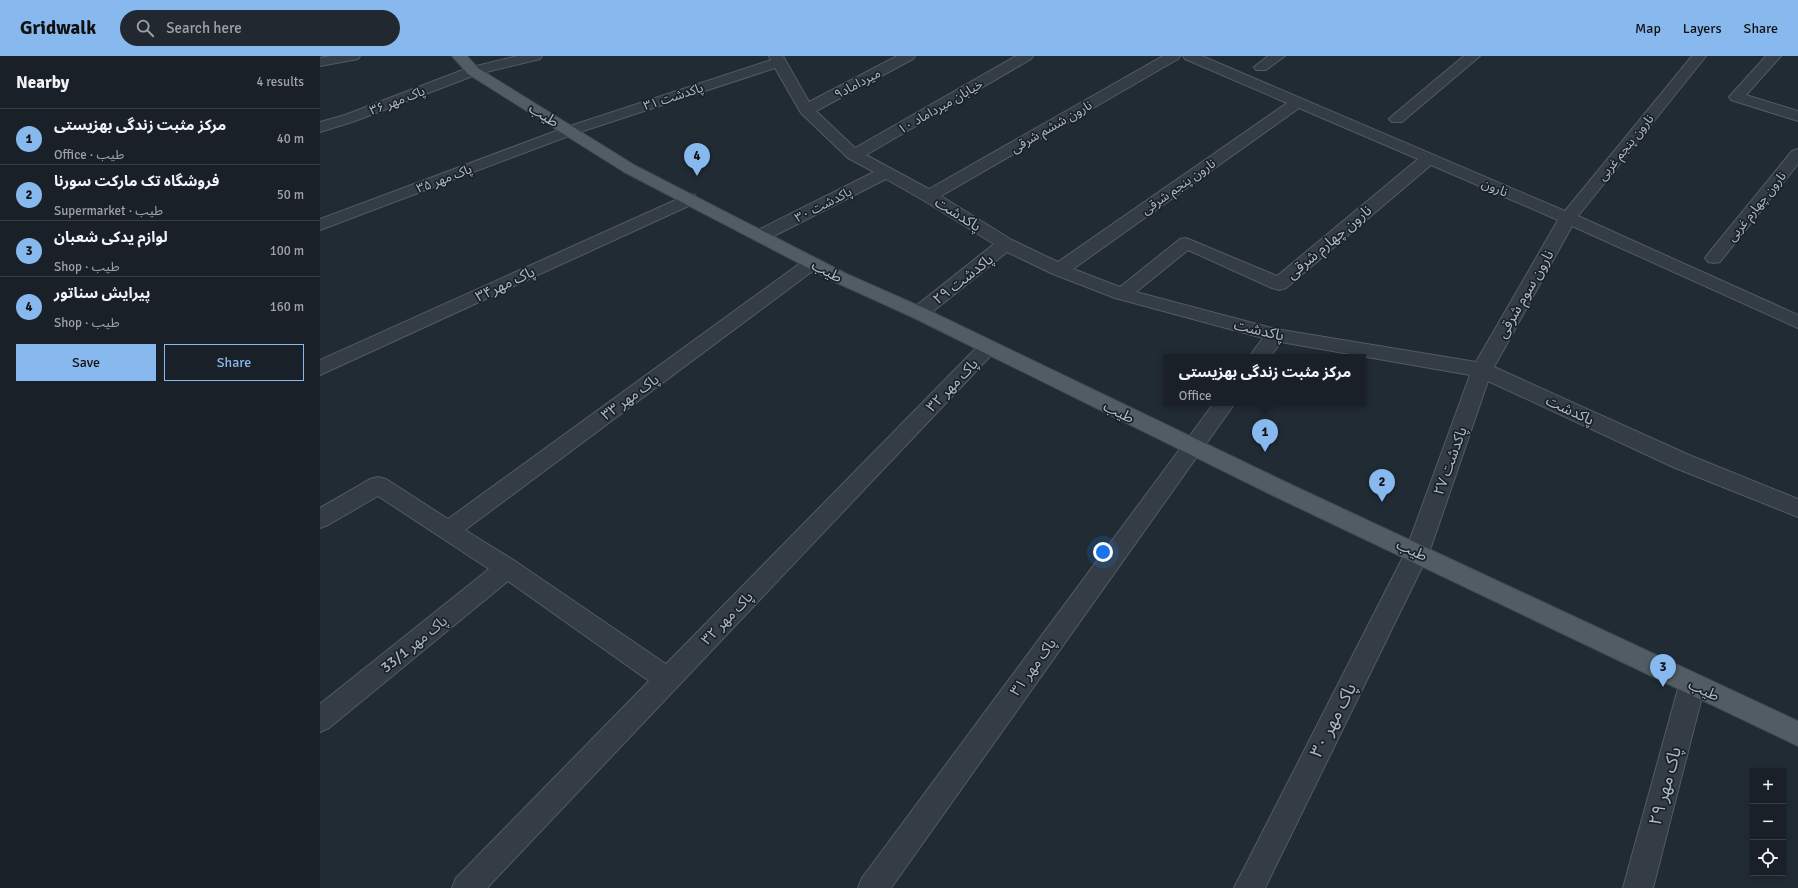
<!DOCTYPE html>
<meta charset="utf-8">
<style>
body{margin:0;font-family:Signika,"Noto Sans Arabic",sans-serif;background:#22282f;color:#f1f3f6}
.controls{position:absolute;right:12px;bottom:12px;display:grid;overflow:hidden;border-radius:0px;box-shadow:0 2px 6px #0003}
.controls button{width:36px;height:36px;display:grid;place-items:center;padding:0;border:0;border-bottom:1px solid #373e44;background:#192027;color:#f1f3f6;font:20px sans-serif}
.you{position:absolute;left:783px;top:496px;width:14px;height:14px;margin:-10px;border:3px solid #fff;border-radius:50%;background:#1a73e8;box-shadow:0 0 0 6px #1a73e833}
.badge{display:grid;place-items:center;width:26px;height:26px;border-radius:50%;background:#87b9ee;color:#111;font-size:13px;font-weight:700}
.pin{position:absolute;translate:-50% -33px;filter:drop-shadow(0 1px 2px #0008)}
.pin::after{content:'';position:absolute;top:21px;width:14px;height:12px;background:inherit;clip-path:polygon(0 0,100% 0,50% 100%)}
.popup{position:absolute;left:844px;top:298px;width:202px;height:52px;box-sizing:border-box;display:grid;place-content:center;border-radius:0px;background:#192027;filter:drop-shadow(0 1px 3px #0005);font-size:13px;white-space:nowrap;color:#9fa3a7}
.popup b{font-size:15px;color:#f1f3f6}
.popup::after{content:'';position:absolute;left:50%;top:100%;margin-left:-8px;border:8px solid transparent;border-top-color:#192027}
.list{margin:0;padding:0;list-style:none}
h2{display:flex;justify-content:space-between;align-items:center;height:52px;margin:0;padding:0 16px;font-size:17px}
h2 small{font-size:13px;font-weight:400;color:#9fa3a7}
.list li{display:grid;grid-template-columns:26px 1fr auto;gap:12px;align-items:center;box-sizing:border-box;height:56px;padding:0 16px;border-top:1px solid #373e44}
.list b{display:block;font-size:15px;white-space:nowrap}
.list p{margin:0;font-size:13px;white-space:nowrap;color:#9fa3a7}
.list em{font-size:13px;font-style:normal;color:#9fa3a7}
.actions{display:flex;gap:8px;padding:12px 16px}
.actions a{flex:1;padding:9px 0;border:1px solid #87b9ee;border-radius:0px;text-align:center;font-size:14px;color:#87b9ee}
.actions .main{background:#87b9ee;color:#111}
.icon{flex:none;width:22px;height:22px;fill:none;stroke:currentColor;stroke-width:2;stroke-linecap:round;stroke-linejoin:round}
.map{position:relative;flex:none;width:1478px;height:832px;overflow:hidden}
header{display:flex;align-items:center;gap:24px;box-sizing:border-box;height:56px;padding:0 20px;background:#87b9ee;color:#111}
header strong{font-size:19px}
nav{display:flex;gap:22px;margin-inline-start:auto;font-size:14px}
.search{width:280px;height:36px;background:#22282f;display:flex;align-items:center;gap:10px;box-sizing:border-box;padding:0 14px;border-radius:22px;color:#9fa3a7;font-size:15px}
main{display:flex}
aside{flex:1;background:#192027}
.map>svg:first-child{display:block}
</style>
<header>
<strong>Gridwalk</strong>
<div class="search"><svg class="icon" aria-label="search" viewBox="0 0 24 24"><circle cx="10" cy="10" r="6"/><path d="M15 15l6 6"/></svg>Search here</div>
<nav><a>Map</a><a>Layers</a><a>Share</a></nav>
</header>
<main>
<aside>
<h2>Nearby<small>4 results</small></h2>
<ul class="list">
<li><span class="badge">1</span><div><b>مرکز مثبت زندگی بهزیستی</b><p>Office · طیب</p></div><em>40 m</em></li>
<li><span class="badge">2</span><div><b>فروشگاه تک مارکت سورنا</b><p>Supermarket · طیب</p></div><em>50 m</em></li>
<li><span class="badge">3</span><div><b>لوازم یدکی شعبان</b><p>Shop · طیب</p></div><em>100 m</em></li>
<li><span class="badge">4</span><div><b>پیرایش سناتور</b><p>Shop · طیب</p></div><em>160 m</em></li>
</ul>
<div class="actions"><a class="main">Save</a><a>Share</a></div>
</aside>
<div class="map">
<svg width="1478" height="832" viewBox="0 0 1478 832">
<rect width="100%" height="100%" fill="#212b34"/>
<g fill="none" stroke-linecap="round" stroke-linejoin="round">
<defs>
<g id="minor">
<polygon points="10,0 40,0 38,3 0,10 0,2"/>
<polygon points="197,0 222,0 220,3 158,18 35,65 0,76 0,66 25,59 148,12"/>
<path d="M449 0H463L489 46 577 0H595L593 3 496 55 535 92 696 0H713L711 3 546 99 609 133 843 0H860L858 3 621 140 692 184 738 206 967 47 865 3 863 0H882L1245 155 1372 0H1386L1258 160 1478 259V272L1252 170 1174 311 1369 399 1478 443V461L1353 411 1168 325 1109 497 945 832H914L1085 497 1150 319 961 286 950 301H929L943 282 795 242 733 218 687 196 606 261 599 263 592 261 590 257 592 253 674 188 603 144 566 123 446 184 440 185 434 184 431 180 434 176 554 116 528 102 481 57 455 12 254 78 0 174V163L244 72 451 4ZM979 52 1098 103 957 220 866 182 860 183 800 231 753 213ZM1111 109 1238 164 1156 306 956 273 816 236 868 194 952 232 959 234 966 232Z"/>
<polygon points="948,0 965,0 946,14 936,14 934,11"/>
<polygon points="1144,0 1160,0 1082,66 1072,66 1069,63 1072,60"/>
<polygon points="1446,0 1461,0 1426,39 1478,55 1478,65 1411,44 1409,41"/>
<polygon points="1478,93 1478,108 1400,206 1394,207 1388,206 1385,202 1388,198 1472,95"/>
<polygon points="369,138 375,139 377,143 375,147 0,319 0,304"/>
<polygon points="492,202 498,203 501,207 498,211 145,474 195,505 346,608 661,287 668,286 675,287 678,292 167,832 132,832 136,822 329,625 188,525 9,672 0,676 0,648 169,513 58,440 8,469 0,472 0,452 50,423 58,421 66,423 128,463 486,203"/>
<polygon points="894,347 915,347 571,832 538,832 542,822"/>
<polygon points="1372,618 1381,621 1385,629 1333,832 1303,832 1359,629 1363,621"/>
</g>
<polygon id="major" points="132,0 147,0 158,12 316,110 527,218 606,253 972,429 1478,665 1478,690 956,441 592,261 515,226 304,116 148,18"/>
</defs>
<use href="#minor" stroke="#525b63" stroke-width="2"/>
<use href="#major" stroke="#3e464e" stroke-width="2"/>
<use href="#minor" fill="#343d45" fill-rule="evenodd"/>
<use href="#major" fill="#525c65" fill-rule="evenodd"/>
</g>
<g text-anchor="middle" stroke-width="3.5" stroke-linejoin="round" paint-order="stroke">
<g font-size="13" fill="#aeb8c2" stroke="#1a2229">
<text transform="translate(537 27) rotate(-28)" y="5">میرداماد۹</text>
<text transform="translate(353 40) rotate(-18)" y="5">پاکدشت ۳۱</text>
<text transform="translate(77 44) rotate(-21)" y="5">پاک مهر ۳۶</text>
<text transform="translate(620 50) rotate(-30)" y="5">۱۰ خیابان میرداماد</text>
<text transform="translate(731 70) rotate(-30)" y="5">نارون ششم شرقی</text>
<text transform="translate(1305 91) rotate(-51)" y="5">نارون پنجم غربی</text>
<text transform="translate(124 122) rotate(-21)" y="5">پاک مهر ۳۵</text>
<text transform="translate(858 130) rotate(-35)" y="5">نارون پنجم شرقی</text>
<text transform="translate(1175 131) rotate(23)" y="5">نارون</text>
<text transform="translate(503 148) rotate(-27)" y="5">پاکدشت ۳۰</text>
<text transform="translate(1436 150) rotate(-51)" y="5">نارون چهارم غربی</text>
</g>
<g font-size="15" fill="#aeb8c2" stroke="#1a2229">
<text transform="translate(224 59) rotate(32)" y="5">طیب</text>
<text transform="translate(638 158) rotate(32)" y="5">پاکدشت</text>
<text transform="translate(1009 186) rotate(-40)" y="5">نارون چهارم شرقی</text>
<text transform="translate(507 215) rotate(27)" y="5">طیب</text>
<text transform="translate(643 223) rotate(-38)" y="5">پاکدشت ۲۹</text>
<text transform="translate(185 228) rotate(-25)" y="5">پاک مهر۳۴</text>
<text transform="translate(1205 238) rotate(-60)" y="5">نارون سوم شرقی</text>
<text transform="translate(939 274) rotate(13)" y="5">پاکدشت</text>
<text transform="translate(632 329) rotate(-46)" y="5">پاک مهر ۳۲</text>
<text transform="translate(310 341) rotate(-36)" y="5">پاک مهر ۳۳</text>
<text transform="translate(1250 354) rotate(25)" y="5">پاکدشت</text>
<text transform="translate(799 356) rotate(26)" y="5">طیب</text>
<text transform="translate(1130 405) rotate(-70)" y="5">پاکدشت ۲۷</text>
<text transform="translate(1092 494) rotate(25)" y="5">طیب</text>
<text transform="translate(407 562) rotate(-46)" y="5">پاک مهر ۳۲</text>
<text transform="translate(94 588) rotate(-39)" y="5">پاک مهر 33/1</text>
<text transform="translate(713 611) rotate(-54)" y="5">پاک مهر ۳۱</text>
<text transform="translate(1384 634) rotate(25)" y="5">طیب</text>
</g>
<g font-size="18" fill="#aeb8c2" stroke="#1a2229">
<text transform="translate(1013 664) rotate(-63)" y="6">پاک مهر ۳۰</text>
<text transform="translate(1345 730) rotate(-75)" y="6">پاک مهر ۲۹</text>
</g>
</g>
</svg>
<div class="controls">
<button>+</button>
<button>−</button>
<button><svg class="icon" aria-label="locate" viewBox="0 0 24 24"><circle cx="12" cy="12" r="6"/><path d="M12 2v4M12 18v4M2 12h4M18 12h4"/></svg></button>
</div>
<div class="you"></div>
<div class="pin badge" style="left:945px;top:396px">1</div>
<div class="popup"><b>مرکز مثبت زندگی بهزیستی</b>Office</div>
<div class="pin badge" style="left:1062px;top:446px">2</div>
<div class="pin badge" style="left:1343px;top:631px">3</div>
<div class="pin badge" style="left:377px;top:120px">4</div>
</div>
</main>
